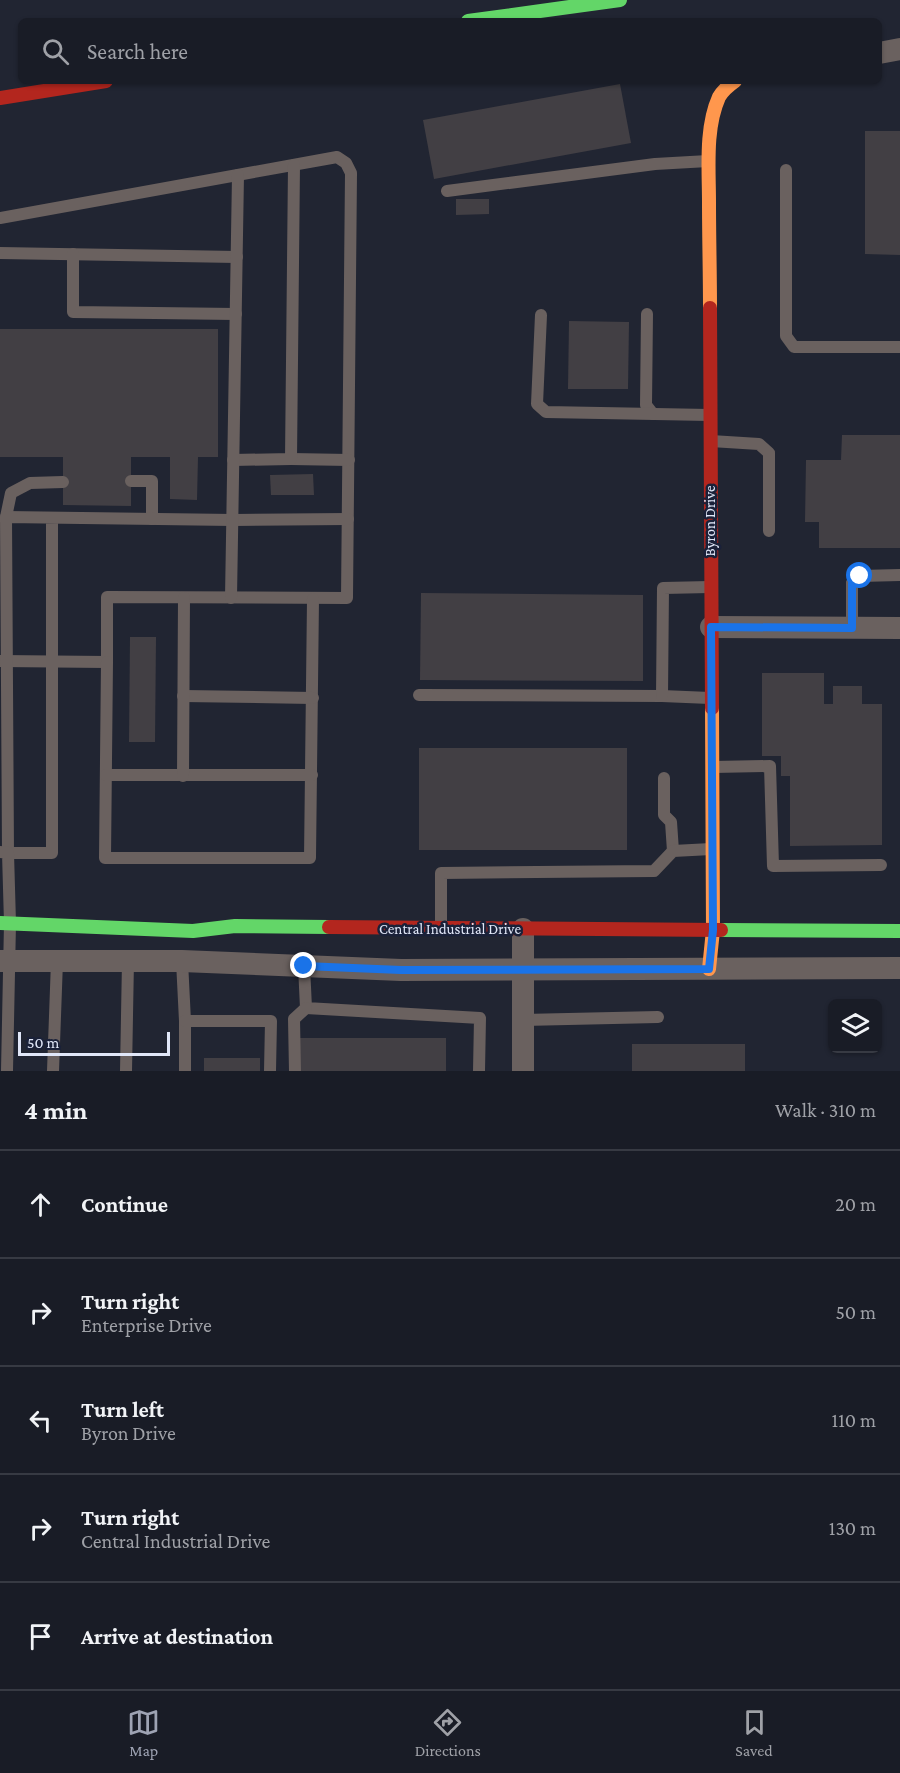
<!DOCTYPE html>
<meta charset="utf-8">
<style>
body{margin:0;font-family:"Crimson Pro",serif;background:#22252e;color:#f1f3f6}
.controls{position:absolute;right:18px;bottom:18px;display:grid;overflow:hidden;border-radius:9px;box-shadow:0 2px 4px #0004}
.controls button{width:54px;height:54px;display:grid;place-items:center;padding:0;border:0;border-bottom:2px solid #373a43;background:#191c26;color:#f1f3f6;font:30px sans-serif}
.scale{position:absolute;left:18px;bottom:15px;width:152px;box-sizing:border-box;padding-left:6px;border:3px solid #e1e7f8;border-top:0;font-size:16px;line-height:21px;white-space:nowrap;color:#e1e7f8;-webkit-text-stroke:4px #1a2139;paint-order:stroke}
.stop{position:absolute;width:18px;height:18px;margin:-14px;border:4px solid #1a73e8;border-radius:50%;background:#fff}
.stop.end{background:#1a73e8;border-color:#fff;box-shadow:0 2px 6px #0008}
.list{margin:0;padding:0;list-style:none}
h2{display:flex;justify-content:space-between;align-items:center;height:78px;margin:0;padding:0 24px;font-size:26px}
h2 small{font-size:20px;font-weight:400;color:#9fa1a7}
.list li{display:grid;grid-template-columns:39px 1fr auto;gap:18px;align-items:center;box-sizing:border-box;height:108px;padding:0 24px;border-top:2px solid #373a43}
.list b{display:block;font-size:22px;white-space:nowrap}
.list p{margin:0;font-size:20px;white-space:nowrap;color:#9fa1a7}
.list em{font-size:20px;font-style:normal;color:#9fa1a7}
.icon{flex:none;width:33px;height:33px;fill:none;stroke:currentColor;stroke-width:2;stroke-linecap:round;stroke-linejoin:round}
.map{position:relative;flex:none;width:900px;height:1071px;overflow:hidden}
.search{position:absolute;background:#191c26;box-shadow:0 2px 4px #0004;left:18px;right:18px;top:18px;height:66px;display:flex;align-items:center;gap:15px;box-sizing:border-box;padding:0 21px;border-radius:9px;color:#9fa1a7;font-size:22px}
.sheet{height:618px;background:#191c26}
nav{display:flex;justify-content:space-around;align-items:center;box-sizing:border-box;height:84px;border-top:2px solid #373a43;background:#191c26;font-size:16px;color:#9fa1a7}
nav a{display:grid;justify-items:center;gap:3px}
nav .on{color:#9ea3b3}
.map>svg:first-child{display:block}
</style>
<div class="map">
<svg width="900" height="1071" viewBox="0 0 900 1071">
<rect width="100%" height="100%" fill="#212532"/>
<g fill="#423f44">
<polygon points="620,84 631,143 434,179 423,120"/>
<polygon points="865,131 900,131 900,255 865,254"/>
<polygon points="456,199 489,199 489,214 456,215"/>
<polygon points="569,321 629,322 628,389 568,389"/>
<polygon points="0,329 218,329 218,457 198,457 197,500 170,499 170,457 131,457 131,506 63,505 63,457 0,457"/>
<polygon points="842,435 900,435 900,548 819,548 819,522 805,522 806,460 841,460"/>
<polygon points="313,474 314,495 271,495 270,475"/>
<polygon points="421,593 643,595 643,681 420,680"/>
<polygon points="130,637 156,637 155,742 129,742"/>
<polygon points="762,673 824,673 824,704 833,704 833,686 862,686 862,704 882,704 882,845 790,846 790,776 781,776 781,756 762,756"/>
<rect x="419" y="748" width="208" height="102"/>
<rect x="300" y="1038" width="146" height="33"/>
<rect x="632" y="1044" width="113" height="27"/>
<rect x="204" y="1058" width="56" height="13"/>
</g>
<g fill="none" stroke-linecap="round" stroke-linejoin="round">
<g stroke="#6a615f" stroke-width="12">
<polyline points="786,170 786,336 794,347 900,347"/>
<polyline points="447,191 655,164 708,161"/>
<polyline points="0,218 337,157 346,163 351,173 347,598 107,597 107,662 0,661"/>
<polyline points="0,253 237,257"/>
<polyline points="73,254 73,312 236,314"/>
<polyline points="647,314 646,405 653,414"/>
<polyline points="541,315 537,404 546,412 709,415"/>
<polyline points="711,441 759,444 769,453 769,531"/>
<polyline points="291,459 349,460"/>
<polyline points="233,460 291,459 294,165"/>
<polyline points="131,481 152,481 152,519"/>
<polyline points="6,517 11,493 30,483 63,482"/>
<polyline points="52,518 52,853 8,853 6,517 233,520 348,519"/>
<polyline points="231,598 238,175"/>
<polyline points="852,628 852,583 860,576 900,575"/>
<polyline points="107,662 105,858 310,858 313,599"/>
<polyline points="419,695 662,696 710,698"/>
<polyline points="183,696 313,698"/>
<polyline points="662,696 663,588 710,587"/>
<polyline points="713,767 770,766 773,866 881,865"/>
<polyline points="106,775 312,775"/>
<polyline points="183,776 184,598"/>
<polyline points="664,778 664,815 671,822 673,851"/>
<polyline points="0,852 8,853 10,923 7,1071"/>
<polyline points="441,927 441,873 654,871 673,851 711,849"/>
<polyline points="182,961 185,1021 185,1071"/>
<polyline points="304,966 306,1008 480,1018 479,1071"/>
<polyline points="523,1020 658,1017"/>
<polyline points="185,1021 271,1021 270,1071"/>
<polyline points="53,1071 57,961"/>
<polyline points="126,1071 128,961"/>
<polyline points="295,1071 294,1019 306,1008"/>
</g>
<g stroke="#6a615f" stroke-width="22">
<polyline points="879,53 900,49"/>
<polyline points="711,627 900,628"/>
<polyline points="0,961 182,961 401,970 900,968"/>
<polyline points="523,1071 523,929"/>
</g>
<g stroke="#63d668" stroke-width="14">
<polyline points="468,21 620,0"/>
<polyline points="0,923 193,931 235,926 329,927"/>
<polyline points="721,930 900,931"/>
</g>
<g stroke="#ff974d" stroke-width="14">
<path d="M710 308C710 273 709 238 709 202 709 169 705 128 719 97 723 90 728 86 735 81"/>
<polyline points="709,969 713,930 712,708"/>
</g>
<g stroke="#b3261e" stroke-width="14">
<polyline points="0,98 106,81"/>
<polyline points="710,308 712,708"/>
<polyline points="329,927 721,930"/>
</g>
</g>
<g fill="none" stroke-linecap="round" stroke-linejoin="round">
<polyline stroke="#1a73e8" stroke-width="8" points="304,966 401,970 709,969 713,930 711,627 852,628 852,583 860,576"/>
</g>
<g text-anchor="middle" stroke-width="5" stroke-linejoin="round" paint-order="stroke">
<g font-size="15" fill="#e1e7f8" stroke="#1a2139">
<text transform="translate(710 521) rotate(-90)" y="5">Byron Drive</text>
<text x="450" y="934">Central Industrial Drive</text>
</g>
</g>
</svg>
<div class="controls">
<button><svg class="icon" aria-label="layers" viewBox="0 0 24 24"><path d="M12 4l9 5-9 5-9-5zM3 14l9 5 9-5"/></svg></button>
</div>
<div class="scale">50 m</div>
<div class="stop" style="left:860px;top:576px"></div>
<div class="stop end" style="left:304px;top:966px"></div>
<div class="search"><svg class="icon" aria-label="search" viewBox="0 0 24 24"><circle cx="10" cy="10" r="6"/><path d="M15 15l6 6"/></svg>Search here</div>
</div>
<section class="sheet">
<h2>4 min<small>Walk · 310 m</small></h2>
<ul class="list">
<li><svg class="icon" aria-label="ahead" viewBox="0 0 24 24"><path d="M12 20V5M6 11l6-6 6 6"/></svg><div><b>Continue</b></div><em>20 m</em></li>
<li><svg class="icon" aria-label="right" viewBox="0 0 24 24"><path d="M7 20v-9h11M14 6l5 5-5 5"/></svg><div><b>Turn right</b><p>Enterprise Drive</p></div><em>50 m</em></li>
<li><svg class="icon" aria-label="left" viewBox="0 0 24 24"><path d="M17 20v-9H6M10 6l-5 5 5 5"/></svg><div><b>Turn left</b><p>Byron Drive</p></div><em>110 m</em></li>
<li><svg class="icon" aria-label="right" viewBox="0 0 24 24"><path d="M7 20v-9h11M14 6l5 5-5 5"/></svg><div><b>Turn right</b><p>Central Industrial Drive</p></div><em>130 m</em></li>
<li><svg class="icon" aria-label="arrive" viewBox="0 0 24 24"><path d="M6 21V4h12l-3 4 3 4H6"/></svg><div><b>Arrive at destination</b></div></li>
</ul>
</section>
<nav>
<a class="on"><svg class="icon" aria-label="map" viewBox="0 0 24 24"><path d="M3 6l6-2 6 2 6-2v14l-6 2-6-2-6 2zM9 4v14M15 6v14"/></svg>Map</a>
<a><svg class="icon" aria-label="directions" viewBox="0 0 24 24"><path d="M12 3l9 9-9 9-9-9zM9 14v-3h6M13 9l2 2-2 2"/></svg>Directions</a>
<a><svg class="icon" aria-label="saved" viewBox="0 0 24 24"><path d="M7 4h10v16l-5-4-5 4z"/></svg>Saved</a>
</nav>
